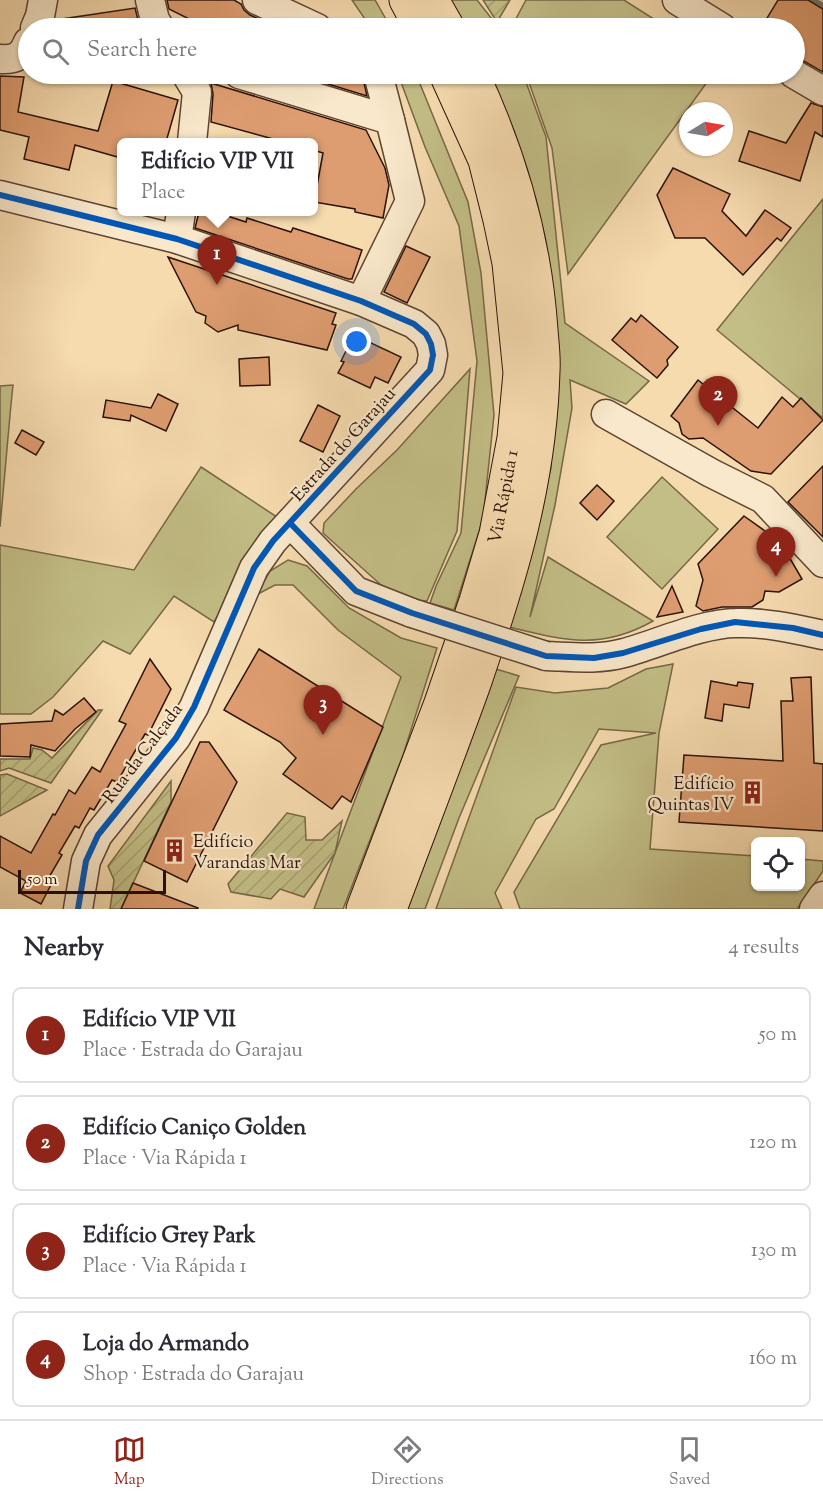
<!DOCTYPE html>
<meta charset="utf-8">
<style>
body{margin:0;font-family:"Sorts Mill Goudy",serif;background:#f7f7f7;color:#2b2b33}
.controls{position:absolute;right:18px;bottom:18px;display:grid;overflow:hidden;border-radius:9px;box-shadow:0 2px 4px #0004}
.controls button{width:54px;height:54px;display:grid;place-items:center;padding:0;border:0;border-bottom:2px solid #e1e1e2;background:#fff;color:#2b2b33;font:30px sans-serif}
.compass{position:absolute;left:679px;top:102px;width:54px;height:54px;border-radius:50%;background:#fff;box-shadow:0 2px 4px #0004;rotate:79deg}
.scale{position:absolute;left:18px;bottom:15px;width:148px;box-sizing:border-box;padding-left:6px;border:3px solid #2b1208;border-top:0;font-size:16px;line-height:21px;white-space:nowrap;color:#2b1208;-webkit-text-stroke:4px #f9e8cb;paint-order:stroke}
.you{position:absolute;left:357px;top:342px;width:21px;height:21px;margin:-15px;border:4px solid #fff;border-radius:50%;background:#1a73e8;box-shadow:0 0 0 9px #1a73e833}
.badge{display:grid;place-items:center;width:39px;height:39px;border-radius:50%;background:#8f2418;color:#fff;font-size:20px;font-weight:700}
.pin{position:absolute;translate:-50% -50px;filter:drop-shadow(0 2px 3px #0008)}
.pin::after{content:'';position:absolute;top:32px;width:21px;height:18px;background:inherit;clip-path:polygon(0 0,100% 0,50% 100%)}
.popup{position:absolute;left:117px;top:138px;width:201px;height:78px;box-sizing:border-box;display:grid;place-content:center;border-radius:9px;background:#fff;filter:drop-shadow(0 2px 4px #0005);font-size:20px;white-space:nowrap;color:#7c7c81}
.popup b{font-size:22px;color:#2b2b33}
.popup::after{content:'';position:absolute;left:50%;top:100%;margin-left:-12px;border:12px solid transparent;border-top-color:#fff}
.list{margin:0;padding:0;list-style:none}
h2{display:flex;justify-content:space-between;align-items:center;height:78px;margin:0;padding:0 24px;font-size:26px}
h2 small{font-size:20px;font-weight:400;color:#7c7c81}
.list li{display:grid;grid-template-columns:39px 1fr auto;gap:18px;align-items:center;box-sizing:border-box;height:96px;margin:0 12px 12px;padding:0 12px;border:2px solid #e1e1e2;border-radius:9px}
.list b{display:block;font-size:22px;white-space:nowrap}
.list p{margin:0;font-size:20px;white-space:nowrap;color:#7c7c81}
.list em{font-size:20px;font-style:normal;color:#7c7c81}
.icon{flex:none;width:33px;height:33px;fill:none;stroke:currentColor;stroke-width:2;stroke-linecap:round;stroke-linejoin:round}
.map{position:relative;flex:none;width:823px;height:909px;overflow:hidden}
.search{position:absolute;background:#fff;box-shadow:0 2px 4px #0004;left:18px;right:18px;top:18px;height:66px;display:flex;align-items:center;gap:15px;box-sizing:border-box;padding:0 21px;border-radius:33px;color:#7c7c81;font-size:22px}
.sheet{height:510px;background:#fff}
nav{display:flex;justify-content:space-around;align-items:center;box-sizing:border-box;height:84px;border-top:2px solid #e1e1e2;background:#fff;font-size:16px;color:#7c7c81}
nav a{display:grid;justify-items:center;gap:3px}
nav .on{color:#8f2418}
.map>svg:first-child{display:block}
</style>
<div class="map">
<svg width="823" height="909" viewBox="0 0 823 909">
<defs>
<pattern id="garden-furrows" width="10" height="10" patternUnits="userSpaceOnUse" patternTransform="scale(1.5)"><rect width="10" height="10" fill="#c3be86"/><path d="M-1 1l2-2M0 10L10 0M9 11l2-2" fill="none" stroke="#a8a272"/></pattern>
</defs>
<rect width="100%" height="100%" fill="#f6dbaf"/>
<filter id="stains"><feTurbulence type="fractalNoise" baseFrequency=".00333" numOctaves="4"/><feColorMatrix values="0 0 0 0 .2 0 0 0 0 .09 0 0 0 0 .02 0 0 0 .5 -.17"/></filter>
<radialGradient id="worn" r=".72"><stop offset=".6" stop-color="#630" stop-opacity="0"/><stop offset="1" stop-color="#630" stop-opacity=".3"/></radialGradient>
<g fill="#c3be86" stroke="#776847" stroke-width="1.5">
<polygon points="352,0 375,0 391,28 371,28"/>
<polygon points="442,0 477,0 499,28 458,28"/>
<polygon points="526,0 624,0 668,28 511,28"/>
<polygon points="398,74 416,74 468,202 481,273 494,415 483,519 454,610 430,603 436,586 461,533 477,361 459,226 425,147"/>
<path d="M482 74H523L546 137 565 323 649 381 626 404 570 380 572 408 555 505 530 617 548 557 653 621C600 651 563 640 509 627L551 468 553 362Z"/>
<polygon points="526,74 713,74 568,274 552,148"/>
<polygon points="823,199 823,418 717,330"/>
<polygon points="470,369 457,531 427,601 407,599 381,585 323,533 324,523 356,489 397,450"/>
<polygon points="13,385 11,404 0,527 0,386"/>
<polygon points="201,467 280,519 214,622 174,596 130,654 103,641 53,697 31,714 0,714 0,545 134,570"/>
<polygon points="662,477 718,529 662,589 607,537"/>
<polygon points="288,560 307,566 349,608 401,638 437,648 403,755 343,909 314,909 401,677 338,630 293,585 275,585 256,595 270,571"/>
<polygon points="673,664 659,733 650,849 755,856 756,886 800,886 801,859 823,861 823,871 797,909 520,909 514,892 601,745 656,733 599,729 554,809 536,819 495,893 502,909 436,909 516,687 555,693 608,688 646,669"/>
<polygon points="496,669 519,676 459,818 425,909 405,909"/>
</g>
<g fill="url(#garden-furrows)" stroke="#776847" stroke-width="1.5">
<polygon points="483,0 510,0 497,22"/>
<polygon points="98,710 102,710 51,783 9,768 0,771 0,759 30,759 33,748 42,750 52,758"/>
<polygon points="7,774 47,790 0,816 0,775"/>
<polygon points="171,781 171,802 121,909 110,909 114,880 108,866"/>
<polygon points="287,813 305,817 306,840 322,840 342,821 335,853 304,897 280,889 271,899 231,892 228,884"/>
</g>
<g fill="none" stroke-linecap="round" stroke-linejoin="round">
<polyline stroke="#70766f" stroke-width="6" points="812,0 823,6"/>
</g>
<g fill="#de9d70" stroke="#2b1208" stroke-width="1.5">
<polygon points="167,0 234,0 241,4 244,10 250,15 279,28 207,28 169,9"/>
<polygon points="778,0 808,0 823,9 823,72 802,60 795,58 795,28 761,28"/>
<polygon points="135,8 140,28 62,28 62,19"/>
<polygon points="297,74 362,74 367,96 302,76"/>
<polygon points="0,76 24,77 18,112 98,131 113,81 178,100 166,142 121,142 121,158 75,145 69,170 24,159 29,137 0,130"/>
<polygon points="211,83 366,130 385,168 389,185 383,218 355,212 355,209 314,202 323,153 313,150 313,142 284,142 211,122 213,94"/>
<polygon points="811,103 823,107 823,137 815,132 800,181 739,161 749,131 786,143"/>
<polygon points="673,168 730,194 722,211 746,236 765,210 791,228 781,241 777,238 743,275 705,238 675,238 657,195"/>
<polygon points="199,212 215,212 246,222 247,218 291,232 293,228 362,250 352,279 348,279 195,228"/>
<polygon points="406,246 430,257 407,303 384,292"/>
<polygon points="168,257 336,313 332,324 336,325 327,350 238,330 238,325 218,332 205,323 206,316 196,312"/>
<polygon points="641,315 678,347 667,360 668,365 657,378 612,340 631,318 636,322"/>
<polygon points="354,335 401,357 388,383 375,377 370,388 338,373 344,362 341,361"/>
<polygon points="269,357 270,385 240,386 239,359"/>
<polygon points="698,380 758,428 782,397 793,407 801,398 823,420 771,474 751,471 703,438 689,439 682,434 679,423 671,416"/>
<polygon points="158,394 178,404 166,431 131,415 130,421 103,417 106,400 151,408"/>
<polygon points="318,405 340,416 323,452 300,441"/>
<polygon points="22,430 44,442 36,455 15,443"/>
<polygon points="823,466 823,537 788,502"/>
<polygon points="597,485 614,501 597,520 580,503"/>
<polygon points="744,516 772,536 783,557 788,555 802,579 779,592 765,591 763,600 752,607 722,607 703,611 696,606 703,580 698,564"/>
<polygon points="672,586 683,612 657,617"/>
<polygon points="259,649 383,727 351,802 342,796 332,809 283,774 296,758 280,742 224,710"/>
<polygon points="150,659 171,689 148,735 145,734 117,782 112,780 94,810 90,808 79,828 75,826 59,853 62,855 48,879 53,881 41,904 20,893 26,881 0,867 0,836 31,853 53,814 55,815 69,790 75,794 92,767 100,772 126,724 119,721"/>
<polygon points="811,677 814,763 823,764 823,831 679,822 684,755 783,761 781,701 793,701 791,678"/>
<polygon points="711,681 737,686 738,682 753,684 749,708 724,704 722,721 705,718"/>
<polygon points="84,698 96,712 75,729 55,751 31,745 30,757 0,756 0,724 52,721 55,710 63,715"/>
<polygon points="200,742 209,742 237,782 187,882 144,861"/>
<polygon points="133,883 198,908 198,909 121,909"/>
</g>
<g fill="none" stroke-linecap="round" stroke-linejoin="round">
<defs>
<g id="minor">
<polyline points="150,0 155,20 160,28"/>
<polyline points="257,0 317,28"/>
<polyline points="677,0 722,28"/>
<polyline points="35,28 40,16 43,0"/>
<path d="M0 59C16 60 22 56 28 42"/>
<polyline points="186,74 197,92 192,142"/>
<polyline points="239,74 390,120 410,201 361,301"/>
<polyline points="378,74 390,120"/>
<polyline points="794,74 823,91"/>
<polyline points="0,195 177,239 361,301 414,324 426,334 431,344 433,355 430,370 273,541 254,568 194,707 176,738 98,835 86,861 78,909"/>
<polyline points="177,239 181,212"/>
<polyline points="606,414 711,473 763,499 823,563"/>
<polyline points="290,523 356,591 412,613"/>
<path d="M546 656C573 657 598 660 624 653 657 644 703 623 736 623 765 622 795 629 823 635"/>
<polyline points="814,909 823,896"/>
</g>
<g id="highway">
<polyline points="406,0 421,28"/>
<polyline points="432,0 448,28"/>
<path id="s1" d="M363 909 441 703 476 601 496 534 514 438 520 373 509 263 500 220 485 160 446 74"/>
<path d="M390 909C418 834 447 759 474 684 510 579 540 483 543 371 544 357 542 344 541 330 535 240 510 155 472 74"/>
</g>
</defs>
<use href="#minor" stroke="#5e4432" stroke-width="31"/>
<use href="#highway" stroke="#2b1208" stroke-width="35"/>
<use href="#minor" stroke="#f9e8cb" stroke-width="28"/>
<use href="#highway" stroke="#f6dbaf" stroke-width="33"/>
<defs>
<polyline id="minor-bridge" points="412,613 546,656"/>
</defs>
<use href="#minor-bridge" stroke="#5e4432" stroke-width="31" stroke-linecap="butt"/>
<use href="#minor-bridge" stroke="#f9e8cb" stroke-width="28"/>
<defs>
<g id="cycleway">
<polyline points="0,195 177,239 361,301 414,324 426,334 431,344 433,355 430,370 273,541 254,568 194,707 176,738 98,835 86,861 78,909"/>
<polyline points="290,523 356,591 412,613 546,656 594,658 623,653 701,629 735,622 793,628 823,635"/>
</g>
</defs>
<use href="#cycleway" stroke="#f9e8cb" stroke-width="10"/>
<use href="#cycleway" stroke="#0057b8" stroke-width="6"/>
</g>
<defs>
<symbol id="building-bare" viewBox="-9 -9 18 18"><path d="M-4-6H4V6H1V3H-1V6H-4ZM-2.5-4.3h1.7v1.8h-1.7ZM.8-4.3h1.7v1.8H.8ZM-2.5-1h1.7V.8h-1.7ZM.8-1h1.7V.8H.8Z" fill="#8f2418" stroke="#f9e8cb" stroke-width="2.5" paint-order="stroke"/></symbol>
</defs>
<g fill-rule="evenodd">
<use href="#building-bare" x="736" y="776" width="33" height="33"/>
<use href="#building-bare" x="158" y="834" width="33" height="33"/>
</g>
<g text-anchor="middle" stroke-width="4.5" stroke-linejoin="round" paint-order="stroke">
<g font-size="18" fill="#2b1208" stroke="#f9e8cb">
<text transform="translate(343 444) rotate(-48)" y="6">Estrada do Garajau</text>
<text dy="6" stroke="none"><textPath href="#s1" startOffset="436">Via Rápida 1</textPath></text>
<text transform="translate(142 753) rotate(-53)" y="6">Rua da Calçada</text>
</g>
<g font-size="18" fill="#2b1208" stroke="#f9e8cb" text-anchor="end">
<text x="734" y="789">Edifício<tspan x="734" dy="21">Quintas IV</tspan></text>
<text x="193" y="847" text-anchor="start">Edifício<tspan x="193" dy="21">Varandas Mar</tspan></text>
</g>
</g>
<rect width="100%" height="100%" filter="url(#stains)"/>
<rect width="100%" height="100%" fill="url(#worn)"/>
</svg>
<div class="controls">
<button><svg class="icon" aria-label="locate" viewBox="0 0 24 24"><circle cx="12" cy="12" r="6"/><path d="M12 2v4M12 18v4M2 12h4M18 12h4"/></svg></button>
</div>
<svg class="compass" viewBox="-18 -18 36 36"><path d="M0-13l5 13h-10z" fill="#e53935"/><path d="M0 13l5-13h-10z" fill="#7c7c81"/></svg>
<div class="scale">50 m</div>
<div class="you"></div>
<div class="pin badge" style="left:217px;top:285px">1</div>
<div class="popup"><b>Edifício VIP VII</b>Place</div>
<div class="pin badge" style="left:718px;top:426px">2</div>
<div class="pin badge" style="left:323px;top:735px">3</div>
<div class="pin badge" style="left:776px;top:577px">4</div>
<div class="search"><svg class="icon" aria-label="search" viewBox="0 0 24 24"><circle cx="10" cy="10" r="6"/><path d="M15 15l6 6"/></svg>Search here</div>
</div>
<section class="sheet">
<h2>Nearby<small>4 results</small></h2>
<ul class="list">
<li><span class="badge">1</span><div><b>Edifício VIP VII</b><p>Place · Estrada do Garajau</p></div><em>50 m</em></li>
<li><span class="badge">2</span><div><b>Edifício Caniço Golden</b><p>Place · Via Rápida 1</p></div><em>120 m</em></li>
<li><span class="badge">3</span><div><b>Edifício Grey Park</b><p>Place · Via Rápida 1</p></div><em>130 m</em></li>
<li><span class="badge">4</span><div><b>Loja do Armando</b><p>Shop · Estrada do Garajau</p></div><em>160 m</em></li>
</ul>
</section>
<nav>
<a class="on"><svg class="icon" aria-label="map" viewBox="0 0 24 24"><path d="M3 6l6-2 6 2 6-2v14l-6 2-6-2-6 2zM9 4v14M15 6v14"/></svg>Map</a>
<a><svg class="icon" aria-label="directions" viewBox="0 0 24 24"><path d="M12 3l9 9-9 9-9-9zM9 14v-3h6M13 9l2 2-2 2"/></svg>Directions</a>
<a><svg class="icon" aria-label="saved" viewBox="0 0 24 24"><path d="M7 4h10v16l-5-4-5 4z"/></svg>Saved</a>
</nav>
